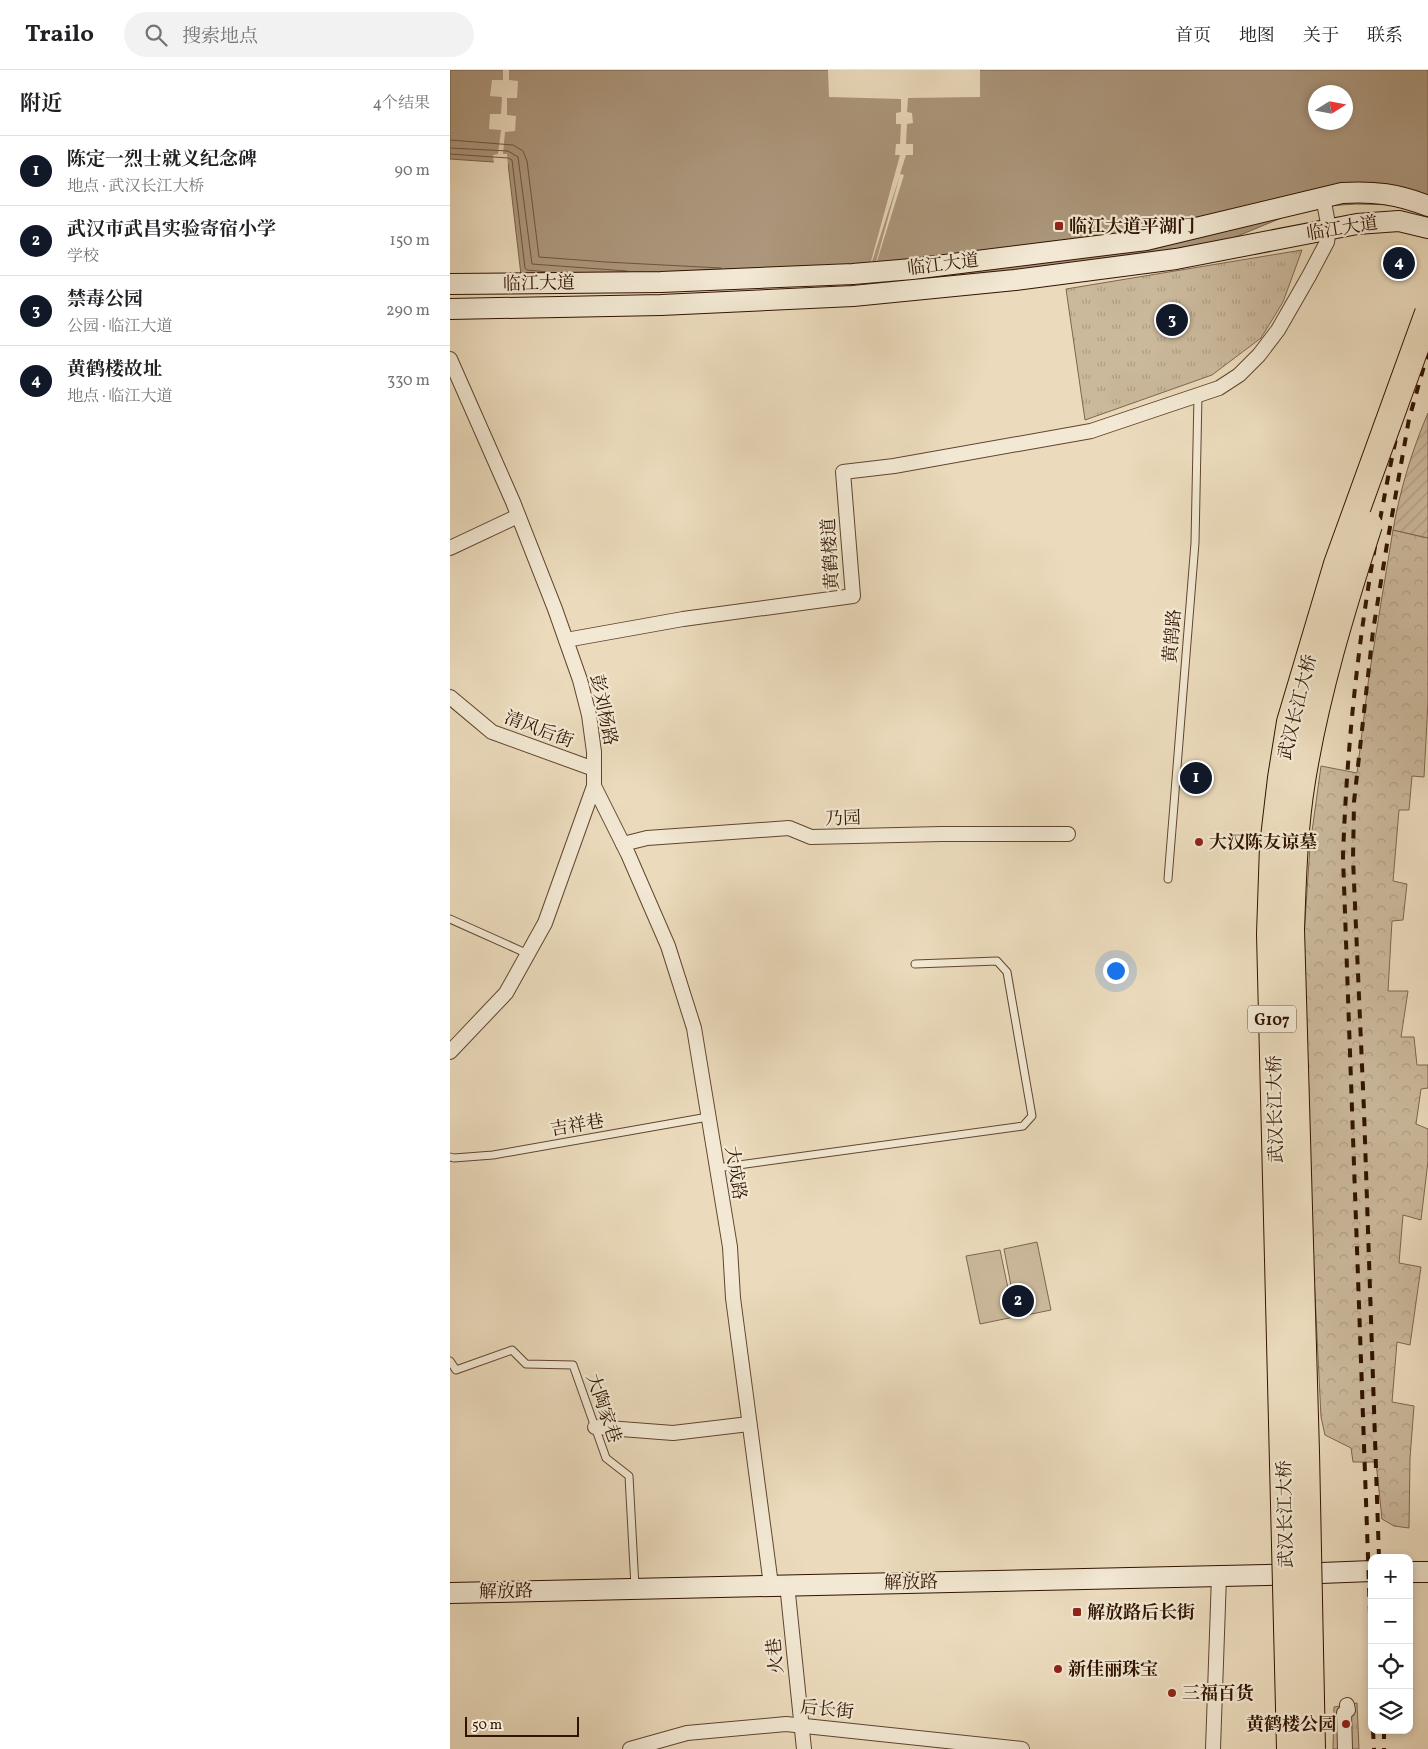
<!DOCTYPE html>
<html lang="zh">
<meta charset="utf-8">
<style>
body{margin:0;font-family:Vollkorn,"Noto Serif SC",serif;background:#f2f2f2;color:#202124}
.controls{position:absolute;right:15px;bottom:15px;display:grid;overflow:hidden;border-radius:10px;box-shadow:0 2px 8px #0003}
.controls button{width:45px;height:45px;display:grid;place-items:center;padding:0;border:0;border-bottom:1px solid #e0e0e0;background:#fff;color:#202124;font:25px sans-serif}
.compass{position:absolute;left:858px;top:15px;width:45px;height:45px;border-radius:50%;background:#fff;box-shadow:0 2px 8px #0003;rotate:79deg}
.scale{position:absolute;left:15px;bottom:12px;width:114px;box-sizing:border-box;padding-left:5px;border:2px solid #311300;border-top:0;font-size:14px;line-height:18px;white-space:nowrap;color:#311300;-webkit-text-stroke:4px #f2e8d3;paint-order:stroke}
.you{position:absolute;left:665px;top:900px;width:18px;height:18px;margin:-12px;border:4px solid #fff;border-radius:50%;background:#1a73e8;box-shadow:0 0 0 8px #1a73e833}
.badge{display:grid;place-items:center;width:32px;height:32px;border-radius:50%;background:#111827;color:#fff;font-size:16px;font-weight:700}
.pin{position:absolute;translate:-50% -50%;border:2px solid #fff;box-shadow:0 1px 5px #0006}
.list{margin:0;padding:0;list-style:none}
h2{display:flex;justify-content:space-between;align-items:center;height:65px;margin:0;padding:0 20px;font-size:21px}
h2 small{font-size:16px;font-weight:400;color:#757577}
.list li{display:grid;grid-template-columns:32px 1fr auto;gap:15px;align-items:center;box-sizing:border-box;height:70px;padding:0 20px;border-top:1px solid #e0e0e0}
.list b{display:block;font-size:19px;white-space:nowrap}
.list p{margin:0;font-size:16px;white-space:nowrap;color:#757577}
.list em{font-size:16px;font-style:normal;color:#757577}
.icon{flex:none;width:28px;height:28px;fill:none;stroke:currentColor;stroke-width:2;stroke-linecap:round;stroke-linejoin:round}
.map{position:relative;flex:none;width:978px;height:1679px;overflow:hidden}
header{display:flex;align-items:center;gap:30px;box-sizing:border-box;height:70px;padding:0 25px;background:#fff;border-bottom:1px solid #e0e0e0}
header strong{font-size:24px}
nav{display:flex;gap:28px;margin-inline-start:auto;font-size:18px}
.search{width:350px;height:45px;background:#f2f2f2;display:flex;align-items:center;gap:12px;box-sizing:border-box;padding:0 18px;border-radius:28px;color:#757577;font-size:19px}
main{display:flex}
aside{flex:1;background:#fff}
.map>svg:first-child{display:block}
</style>
<header>
<strong>Trailo</strong>
<div class="search"><svg class="icon" aria-label="search" viewBox="0 0 24 24"><circle cx="10" cy="10" r="6"/><path d="M15 15l6 6"/></svg>搜索地点</div>
<nav><a>首页</a><a>地图</a><a>关于</a><a>联系</a></nav>
</header>
<main>
<aside>
<h2>附近<small>4个结果</small></h2>
<ul class="list">
<li><span class="badge">1</span><div><b>陈定一烈士就义纪念碑</b><p>地点 · 武汉长江大桥</p></div><em>90 m</em></li>
<li><span class="badge">2</span><div><b>武汉市武昌实验寄宿小学</b><p>学校</p></div><em>150 m</em></li>
<li><span class="badge">3</span><div><b>禁毒公园</b><p>公园 · 临江大道</p></div><em>290 m</em></li>
<li><span class="badge">4</span><div><b>黄鹤楼故址</b><p>地点 · 临江大道</p></div><em>330 m</em></li>
</ul>
</aside>
<div class="map">
<svg width="978" height="1679" viewBox="0 0 978 1679">
<defs>
<pattern id="grass-tufts" width="24" height="20" patternUnits="userSpaceOnUse" patternTransform="scale(1.25)"><rect width="24" height="20" fill="#cbb99c"/><path d="M3 7l-1-3M5 7V3M7 7l1-3M15 17l-1-3M17 17v-4M19 17l1-3" fill="none" stroke="#af9e85"/></pattern>
<pattern id="forest-crowns" width="20" height="18" patternUnits="userSpaceOnUse" patternTransform="scale(1.25)"><rect width="20" height="18" fill="#cbb99c"/><path d="M2 6a3 3 0 1 1 6 0M12 15a3 3 0 1 1 6 0" fill="none" stroke="#af9e85"/></pattern>
<pattern id="garden-furrows" width="10" height="10" patternUnits="userSpaceOnUse" patternTransform="scale(1.25)"><rect width="10" height="10" fill="#cbb99c"/><path d="M-1 1l2-2M0 10L10 0M9 11l2-2" fill="none" stroke="#af9e85"/></pattern>
</defs>
<rect width="100%" height="100%" fill="#ebdbbc"/>
<filter id="stains"><feTurbulence type="fractalNoise" baseFrequency=".004" numOctaves="4"/><feColorMatrix values="0 0 0 0 .2 0 0 0 0 .09 0 0 0 0 .02 0 0 0 .5 -.17"/></filter>
<radialGradient id="worn" r=".72"><stop offset=".6" stop-color="#630" stop-opacity="0"/><stop offset="1" stop-color="#630" stop-opacity=".3"/></radialGradient>
<g fill="url(#grass-tufts)" stroke="#7e664e">
<polygon points="852,180 833,232 811,268 762,305 635,350 616,219"/>
<polygon points="907,1633 909,1679 883,1679 884,1637"/>
</g>
<polygon fill="url(#forest-crowns)" stroke="#7e664e" points="943,460 978,468 978,632 974,707 962,706 959,740 949,740 943,811 957,814 953,850 942,851 938,921 958,921 951,967 964,967 967,995 978,995 978,1018 971,1019 966,1054 978,1059 978,1091 971,1150 953,1145 949,1193 971,1197 960,1275 947,1272 942,1332 964,1336 960,1388 959,1458 944,1456 932,1449 926,1392 903,1392 901,1378 875,1365 871,1347 863,1184 854,867 860,776 871,696 907,703 919,606"/>
<path fill="url(#garden-furrows)" stroke="#7e664e" d="M978 343V468L943 460C950 420 962 380 978 343Z"/>
<g fill="#cbb99c" stroke="#7e664e">
<polygon points="587,1172 601,1240 567,1247 554,1179"/>
<polygon points="550,1180 564,1247 530,1254 516,1186"/>
</g>
<path fill="#ac977c" stroke="#7b624a" fill-rule="evenodd" d="M0 0H978V143L948 135 906 134 876 136 841 144 761 177 509 207 424 209 71 205 58 93 0 89ZM866 22H896V52H866Z"/>
<g fill="#ebdbbc">
<polygon points="53,0 59,0 59,10 68,11 67,28 57,28 57,45 66,46 65,61 55,62 53,84 57,84 58,95 55,95 44,94 43,85 48,84 51,60 39,59 40,44 51,44 52,27 40,26 42,10 53,10"/>
<polygon points="378,0 530,0 530,27 458,28 457,42 462,43 463,53 457,54 456,74 463,74 463,85 456,85 450,104 454,105 421,210 450,105 416,210 450,85 445,85 446,74 450,74 451,54 446,54 446,43 451,42 451,29 379,27"/>
</g>
<g fill="none" stroke-linecap="round" stroke-linejoin="round">
<g stroke="#6e553e" stroke-width="1">
<polyline points="0,70 63,75 73,81 77,91 89,187 156,192 271,198"/>
<polyline points="0,78 58,81 68,87 82,194 177,201"/>
<polyline points="0,84 58,88 62,90 75,198 77,200 98,202"/>
</g>
<defs>
<g id="lane">
<polyline points="718,809 745,473 748,325"/>
<polyline points="0,849 78,884"/>
<polyline points="0,1087 4,1088 43,1085 258,1047"/>
<polyline points="267,1098 573,1056 582,1046 557,902 547,891 465,894"/>
<polyline points="0,1291 6,1300 62,1280 76,1294 123,1295 156,1388 179,1406 185,1517"/>
</g>
<g id="street">
<polyline points="0,289 63,432 105,539 130,610 139,645 144,682 144,716 95,853 56,923 0,982"/>
<polyline points="0,478 68,446"/>
<polyline points="116,570 233,549 403,526 393,402 444,396 641,361 769,318 789,305 809,285 828,260 859,206 877,172 879,159 873,127"/>
<polyline points="0,627 42,662 144,699"/>
<polyline points="144,716 178,784 218,876 244,958 280,1177 283,1228 321,1515"/>
<polyline points="173,774 197,768 339,758 361,767 492,764 618,764"/>
<polyline points="145,1357 223,1363 299,1354"/>
<polyline points="337,1514 354,1679"/>
<polyline points="180,1679 237,1663 336,1654 572,1679"/>
<polyline points="763,1679 769,1506"/>
<polyline points="895,1679 894,1643 898,1640 897,1635"/>
</g>
<g id="secondary">
<path d="M0 214 211 212 403 204 462 199 696 170 892 123C924 121 948 124 978 136"/>
<polyline points="0,239 211,235 403,226 565,210 726,189 907,154 949,151 978,158"/>
<polyline points="959,1502 978,1502"/>
<polyline points="0,1523 817,1505 922,1501"/>
</g>
</defs>
<use href="#lane" stroke="#60452f" stroke-width="9"/>
<use href="#street" stroke="#60452f" stroke-width="16"/>
<use href="#secondary" stroke="#311300" stroke-width="22"/>
<use href="#lane" stroke="#f2e8d3" stroke-width="7"/>
<use href="#street" stroke="#f2e8d3" stroke-width="14"/>
<use href="#secondary" stroke="#f2e8d3" stroke-width="20"/>
<g stroke="#311300" stroke-width="4" stroke-dasharray="9 9" stroke-linecap="butt">
<polyline points="929,1488 914,1041 903,789 904,732 923,561 937,474 959,349 978,282"/>
<path d="M922 1599 893 787C897 669 910 550 933 434 944 375 956 315 978 259"/>
<polyline points="923,1660 924,1679"/>
<polyline points="934,1660 934,1679"/>
</g>
<defs>
<g id="highway-bridge">
<polyline points="840,1679 820,864 823,776 831,708 840,652 887,494 978,243"/>
<path d="M862 1679 856 1382 841 859C843 809 844 760 852 711 866 624 892 539 919 455"/>
</g>
</defs>
<use href="#highway-bridge" stroke="#311300" stroke-width="28" stroke-linecap="butt"/>
<use href="#highway-bridge" stroke="#ebdbbc" stroke-width="26"/>
</g>
<g fill="#8f2418" stroke="#f2e8d3" stroke-width="2">
<rect x="604" y="151" width="10" height="10" rx="2.5"/>
<circle cx="749" cy="772" r="5"/>
<rect x="622" y="1537" width="10" height="10" rx="2.5"/>
<circle cx="608" cy="1599" r="5"/>
<circle cx="722" cy="1623" r="5"/>
<circle cx="896" cy="1654" r="5"/>
</g>
<g text-anchor="middle" stroke-width="4.5" stroke-linejoin="round" paint-order="stroke">
<rect fill="#f2e8d3" stroke="#6b533f" stroke-width="1" x="798" y="935.5" width="48" height="27" rx="4"/>
<g font-size="16" font-weight="bold" fill="#311300">
<text x="822" y="955">G107</text>
</g>
<g font-size="18" font-weight="bold" fill="#311300" stroke="#f2e8d3" text-anchor="start">
<text x="619" y="162">临江大道平湖门</text>
<text x="759" y="778">大汉陈友谅墓</text>
<text x="637" y="1548">解放路后长街</text>
<text x="618" y="1605">新佳丽珠宝</text>
<text x="732" y="1629">三福百货</text>
<text x="886" y="1660" text-anchor="end">黄鹤楼公园</text>
</g>
<g font-size="18" fill="#311300" stroke="#f2e8d3">
<text transform="translate(892 158) rotate(-9)" y="6">临江大道</text>
<text transform="translate(493 194) rotate(-7)" y="6">临江大道</text>
<text transform="translate(89 213) rotate(-1)" y="6">临江大道</text>
<text transform="translate(380 484) rotate(-93)" y="6">黄鹤楼道</text>
<text transform="translate(722 566) rotate(-85)" y="6">黄鹄路</text>
<text transform="translate(847 637) rotate(-76)" y="6">武汉长江大桥</text>
<text transform="translate(154 640) rotate(78)" y="6">彭刘杨路</text>
<text transform="translate(89 659) rotate(21)" y="6">清风后街</text>
<text transform="translate(393 748) rotate(-2)" y="6">乃园</text>
<text transform="translate(825 1039) rotate(-91)" y="6">武汉长江大桥</text>
<text transform="translate(127 1055) rotate(-10)" y="6">吉祥巷</text>
<text transform="translate(286 1103) rotate(81)" y="6">大成路</text>
<text transform="translate(154 1338) rotate(71)" y="6">大陶家巷</text>
<text transform="translate(835 1444) rotate(-91)" y="6">武汉长江大桥</text>
<text transform="translate(461 1512) rotate(-1)" y="6">解放路</text>
<text transform="translate(56 1521) rotate(-1)" y="6">解放路</text>
<text transform="translate(325 1586) rotate(-96)" y="6">火巷</text>
<text transform="translate(377 1639) rotate(6)" y="6">后长街</text>
</g>
</g>
<rect width="100%" height="100%" filter="url(#stains)"/>
<rect width="100%" height="100%" fill="url(#worn)"/>
</svg>
<div class="controls">
<button>+</button>
<button>−</button>
<button><svg class="icon" aria-label="locate" viewBox="0 0 24 24"><circle cx="12" cy="12" r="6"/><path d="M12 2v4M12 18v4M2 12h4M18 12h4"/></svg></button>
<button><svg class="icon" aria-label="layers" viewBox="0 0 24 24"><path d="M12 4l9 5-9 5-9-5zM3 14l9 5 9-5"/></svg></button>
</div>
<svg class="compass" viewBox="-18 -18 36 36"><path d="M0-13l5 13h-10z" fill="#e53935"/><path d="M0 13l5-13h-10z" fill="#757577"/></svg>
<div class="scale">50 m</div>
<div class="you"></div>
<div class="pin badge" style="left:746px;top:708px">1</div>
<div class="pin badge" style="left:568px;top:1231px">2</div>
<div class="pin badge" style="left:722px;top:250px">3</div>
<div class="pin badge" style="left:949px;top:193px">4</div>
</div>
</main>
